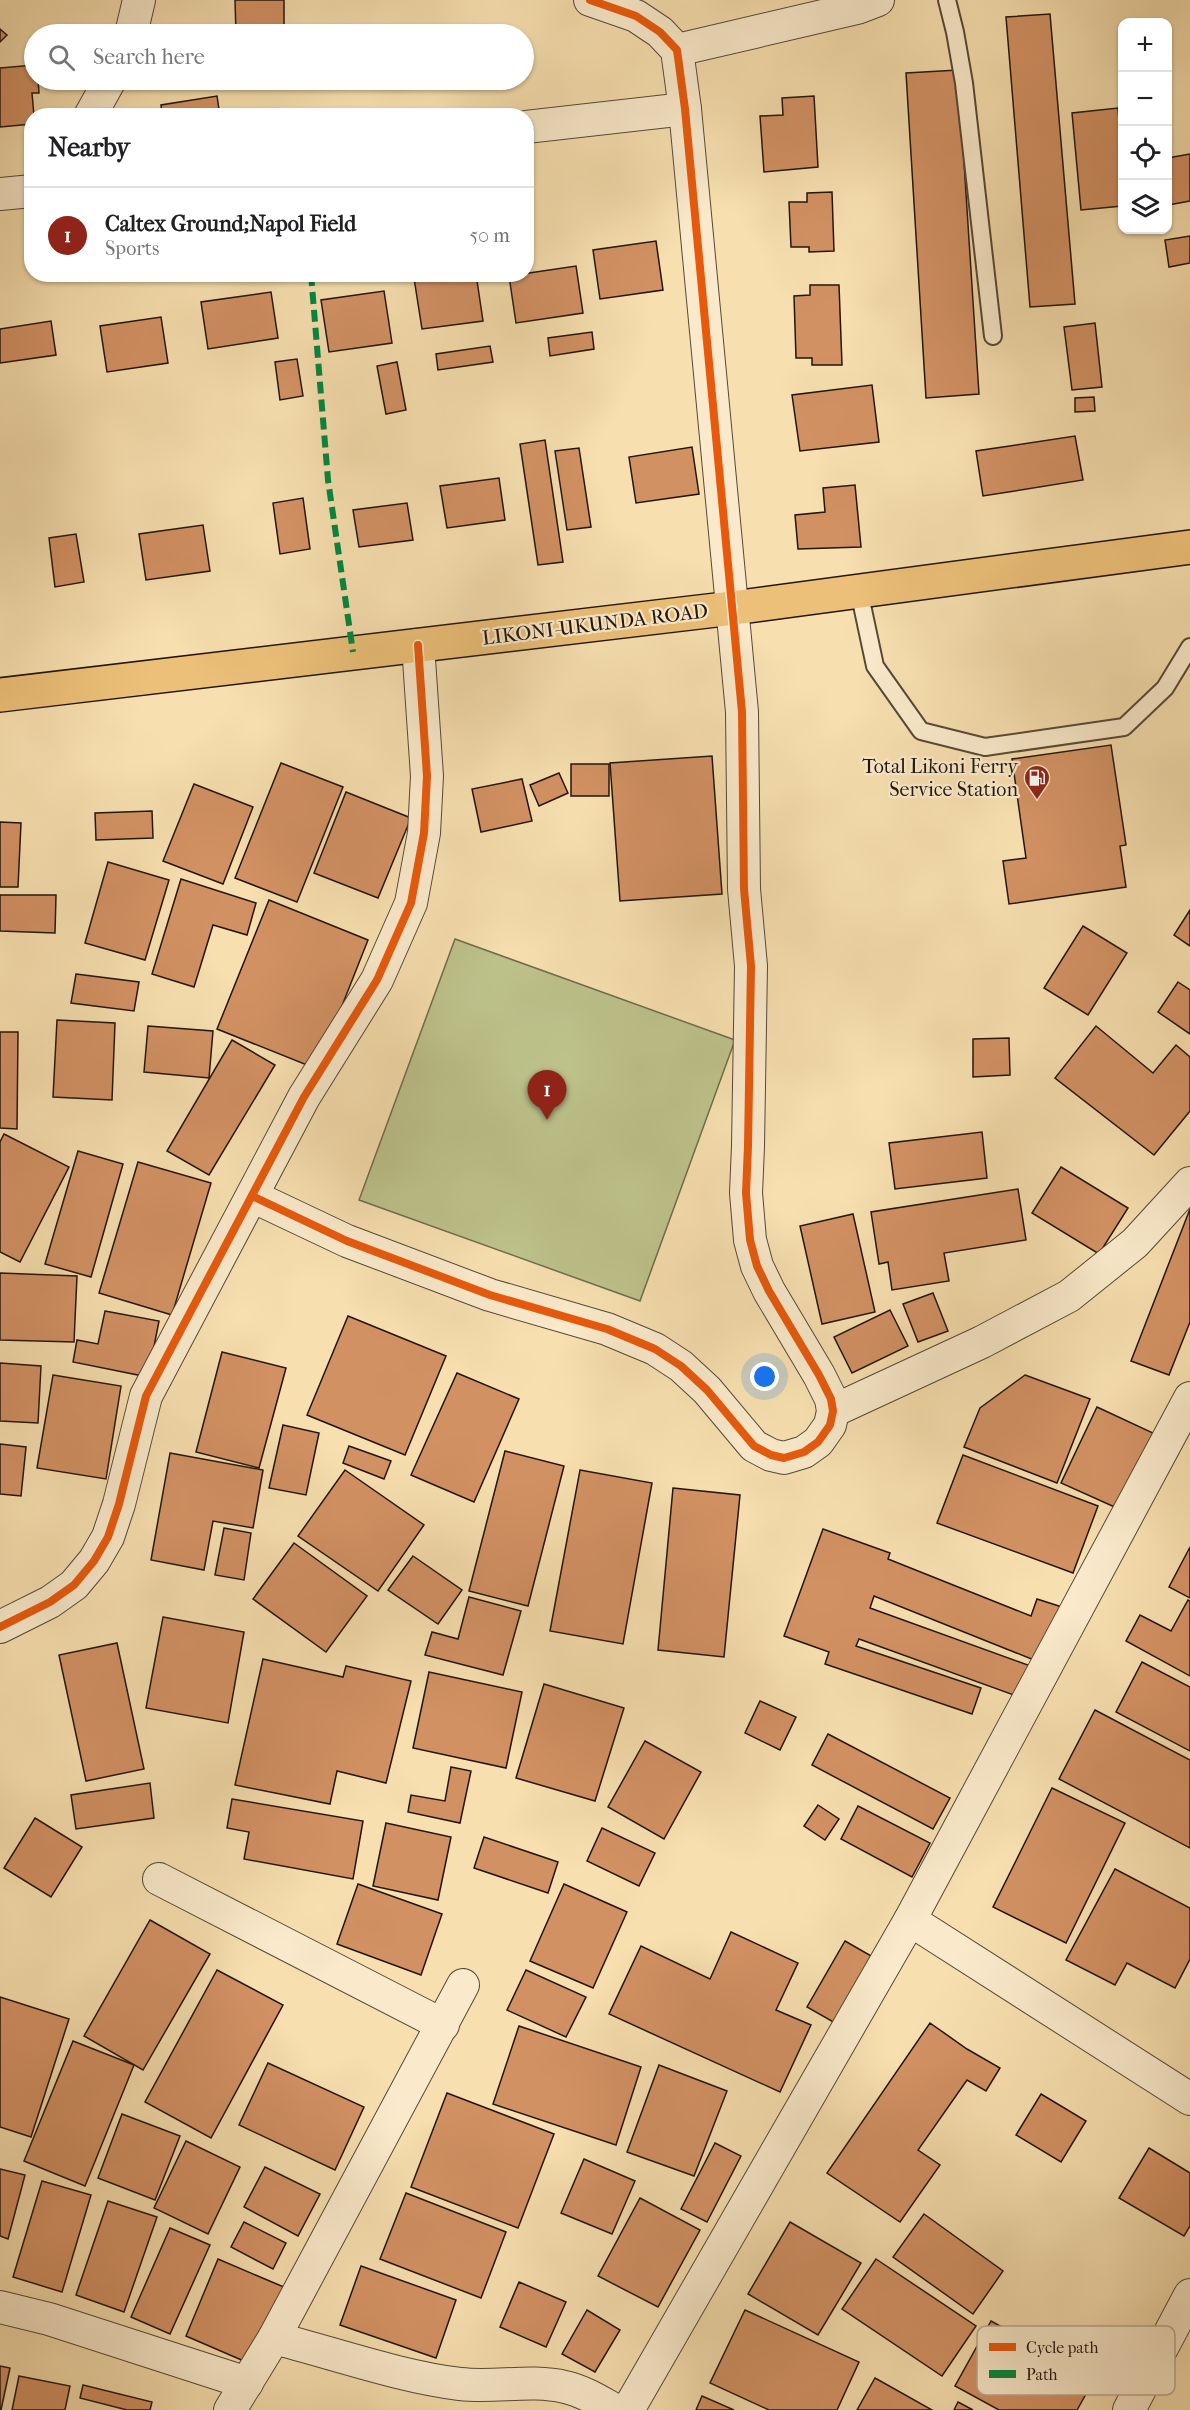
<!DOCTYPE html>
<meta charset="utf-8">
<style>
body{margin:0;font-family:"IM FELL French Canon",serif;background:#f6f6f6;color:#202124}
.controls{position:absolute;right:18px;top:18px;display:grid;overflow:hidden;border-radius:12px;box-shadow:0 2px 4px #0004}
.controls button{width:54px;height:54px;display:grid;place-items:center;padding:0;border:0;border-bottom:2px solid #e0e0e0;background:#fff;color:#202124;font:30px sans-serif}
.you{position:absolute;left:765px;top:1377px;width:21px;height:21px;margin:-15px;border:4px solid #fff;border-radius:50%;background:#1a73e8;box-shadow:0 0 0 9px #1a73e833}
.badge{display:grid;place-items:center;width:39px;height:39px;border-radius:50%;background:#8f2418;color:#fff;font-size:20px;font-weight:700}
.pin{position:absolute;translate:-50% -50px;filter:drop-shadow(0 2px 3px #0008)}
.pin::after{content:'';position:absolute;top:32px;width:21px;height:18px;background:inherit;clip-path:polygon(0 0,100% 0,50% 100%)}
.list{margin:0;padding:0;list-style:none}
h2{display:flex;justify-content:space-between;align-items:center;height:78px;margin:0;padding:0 24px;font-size:26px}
h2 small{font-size:20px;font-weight:400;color:#757577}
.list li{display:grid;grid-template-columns:39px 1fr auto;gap:18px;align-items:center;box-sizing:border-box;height:96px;padding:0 24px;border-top:2px solid #e0e0e0}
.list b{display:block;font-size:22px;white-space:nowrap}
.list p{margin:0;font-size:20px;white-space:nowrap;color:#757577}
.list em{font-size:20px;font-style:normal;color:#757577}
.icon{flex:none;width:33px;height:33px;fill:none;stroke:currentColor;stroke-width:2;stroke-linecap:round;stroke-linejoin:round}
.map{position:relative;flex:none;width:1190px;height:2410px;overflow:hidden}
.search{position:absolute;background:#fff;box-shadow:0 2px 4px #0004;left:24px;top:24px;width:510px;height:66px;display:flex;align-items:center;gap:15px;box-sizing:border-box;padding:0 21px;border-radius:33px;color:#757577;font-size:22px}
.panel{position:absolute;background:#fff;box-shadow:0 2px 4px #0004;left:24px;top:108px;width:510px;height:174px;border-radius:24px}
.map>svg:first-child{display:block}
</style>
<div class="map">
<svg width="1190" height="2410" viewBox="0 0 1190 2410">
<rect width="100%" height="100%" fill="#f7dfaf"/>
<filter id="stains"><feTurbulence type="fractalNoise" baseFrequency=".00333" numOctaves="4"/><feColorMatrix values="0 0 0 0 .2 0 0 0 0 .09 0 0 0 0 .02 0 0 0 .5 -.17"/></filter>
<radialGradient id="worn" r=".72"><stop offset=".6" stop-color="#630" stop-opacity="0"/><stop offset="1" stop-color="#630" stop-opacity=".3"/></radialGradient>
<polygon fill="#bdc28b" stroke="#6f6c4c" stroke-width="1.5" points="455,939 735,1040 640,1301 359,1200"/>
<g fill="#d29163" stroke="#21150d" stroke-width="1.5">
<polygon points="235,0 284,0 284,34 236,34"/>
<polygon points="1050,14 1075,304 1030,307 1006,17"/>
<polygon points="0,29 7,35 0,42"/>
<polygon points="34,65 34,80 38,80 39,93 32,93 34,116 32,116 32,124 0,127 0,68"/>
<polygon points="958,70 979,394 926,398 906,73"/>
<polygon points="181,80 226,80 226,83 181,85"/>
<polygon points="217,96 220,116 162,116 161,105"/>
<polygon points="814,96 818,167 764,172 760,116 783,115 782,98"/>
<polygon points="1118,108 1122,156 1122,206 1081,210 1072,113"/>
<polygon points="1190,154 1190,201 1168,205 1168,158"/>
<polygon points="832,192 834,251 809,252 809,247 791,247 789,202 807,202 807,193"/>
<polygon points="1190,236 1190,263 1169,267 1165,240"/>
<polygon points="656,241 663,290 600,299 593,250"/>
<polygon points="576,266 583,313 516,323 509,276"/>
<polygon points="436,274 476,274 483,321 422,329 414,278"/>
<polygon points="810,285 839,285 842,365 812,365 812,358 796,358 794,296 810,295"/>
<polygon points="384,291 392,343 329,352 321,300"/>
<polygon points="271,292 278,338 208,349 201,302"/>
<polygon points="161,317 168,363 107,372 100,326"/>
<polygon points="51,321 56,355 0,363 0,329"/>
<polygon points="1095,323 1102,387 1072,390 1064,327"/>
<polygon points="592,332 594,349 550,356 548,338"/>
<polygon points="490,346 493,362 438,370 436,354"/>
<polygon points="297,359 303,396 280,400 275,362"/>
<polygon points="397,362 406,410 386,414 377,366"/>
<polygon points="872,385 879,442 800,451 792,395"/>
<polygon points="1094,397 1095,411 1075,412 1075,398"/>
<polygon points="1075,436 1083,480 983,496 976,451"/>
<polygon points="545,440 563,562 538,565 520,444"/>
<polygon points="692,447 699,494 636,503 629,457"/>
<polygon points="579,448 591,527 567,530 555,451"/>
<polygon points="499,478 505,520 447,528 440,486"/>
<polygon points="855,485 861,547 798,549 795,515 825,512 823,488"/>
<polygon points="303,498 310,549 280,554 273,503"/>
<polygon points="407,503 413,540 359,547 353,510"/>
<polygon points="203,525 210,571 146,580 139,534"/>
<polygon points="76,534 84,582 55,587 49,538"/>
<polygon points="1111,745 1126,845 1120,846 1126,887 1009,904 1003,861 1026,858 1012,759"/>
<polygon points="712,756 722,894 620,901 610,763"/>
<polygon points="281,763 343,787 297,902 235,878"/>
<rect x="571" y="764" width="38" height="32"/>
<polygon points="559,773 568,793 539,806 530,785"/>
<polygon points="522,779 532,821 481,832 472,789"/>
<polygon points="194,784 253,807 223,884 163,861"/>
<polygon points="346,792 411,818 378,898 314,873"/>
<polygon points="152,811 153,838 96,840 95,813"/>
<polygon points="0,822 21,823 18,887 0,887"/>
<polygon points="108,862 169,880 145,960 85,943"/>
<polygon points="181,879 256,903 247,935 213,925 194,987 152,974"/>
<polygon points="0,895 56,895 55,933 0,931"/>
<polygon points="269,900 368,940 317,1069 217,1029"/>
<polygon points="1190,910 1190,946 1174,935"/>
<polygon points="1083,926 1127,953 1088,1015 1044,988"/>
<polygon points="76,974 139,982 134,1011 71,1003"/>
<polygon points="1178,982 1190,990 1190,1034 1158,1012"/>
<polygon points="57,1020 115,1023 112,1100 53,1097"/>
<polygon points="148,1026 213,1031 209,1078 144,1072"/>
<polygon points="1096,1026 1153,1073 1176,1045 1190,1057 1190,1111 1154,1155 1055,1078"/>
<polygon points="0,1032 18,1032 17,1129 0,1128"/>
<polygon points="1009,1038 1010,1075 973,1077 973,1039"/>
<polygon points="232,1040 275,1065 209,1175 167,1151"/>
<polygon points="982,1132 987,1178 895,1189 889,1143"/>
<polygon points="4,1134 69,1167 20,1262 0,1252 0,1142"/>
<polygon points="78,1151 123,1164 91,1277 45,1264"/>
<polygon points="138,1162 211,1183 172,1315 99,1293"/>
<polygon points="1061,1167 1128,1208 1099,1254 1032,1213"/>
<polygon points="1018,1189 1026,1240 944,1253 949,1281 892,1290 888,1262 879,1264 871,1212"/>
<polygon points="1190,1209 1190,1322 1169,1375 1131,1361"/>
<polygon points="853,1214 875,1312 822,1324 800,1226"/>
<polygon points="0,1273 77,1276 74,1342 0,1340"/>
<polygon points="933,1293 948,1331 918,1342 903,1304"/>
<polygon points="890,1310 908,1346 852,1373 834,1337"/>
<polygon points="105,1311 159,1321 148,1377 73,1362 77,1340 98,1344"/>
<polygon points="348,1316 446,1356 405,1455 307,1415"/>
<polygon points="222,1352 286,1368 259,1468 196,1452"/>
<polygon points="0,1363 41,1366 38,1423 0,1421"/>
<polygon points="457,1373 519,1399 474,1502 411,1475"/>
<polygon points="53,1375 121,1386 106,1479 37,1468"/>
<polygon points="1025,1375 1090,1399 1057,1483 964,1447 980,1408"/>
<polygon points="1097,1407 1153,1433 1119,1509 1061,1483"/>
<polygon points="283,1425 319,1433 306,1495 269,1488"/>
<polygon points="0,1444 26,1447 21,1496 0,1494"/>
<polygon points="349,1446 391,1461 384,1479 343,1463"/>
<polygon points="505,1451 564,1466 528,1606 469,1591"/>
<polygon points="170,1453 263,1470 253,1528 213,1521 204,1570 151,1560"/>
<polygon points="963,1455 1098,1506 1073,1573 937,1523"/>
<polygon points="345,1470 424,1525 378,1591 298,1536"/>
<polygon points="580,1470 652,1483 623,1644 550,1631"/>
<polygon points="673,1488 740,1495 724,1657 658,1650"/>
<polygon points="224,1528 251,1533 244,1580 215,1575"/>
<polygon points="823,1529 890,1553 888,1559 1031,1616 1037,1599 1062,1607 1039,1662 874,1596 870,1608 1036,1668 1025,1699 859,1639 856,1646 981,1688 972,1714 825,1664 829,1652 784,1636"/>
<polygon points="294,1543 367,1596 326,1652 253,1599"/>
<polygon points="1190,1547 1190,1598 1169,1587"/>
<polygon points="413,1556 462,1590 438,1624 388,1590"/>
<polygon points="469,1597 521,1611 503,1675 425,1655 432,1632 458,1639"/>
<polygon points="1188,1600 1190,1601 1190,1676 1126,1641 1140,1615 1171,1631"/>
<polygon points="163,1617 244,1632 228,1723 146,1708"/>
<polygon points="117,1643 144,1769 86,1781 59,1655"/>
<polygon points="263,1659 343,1677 346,1666 411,1681 386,1783 337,1771 330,1804 235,1785"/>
<polygon points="1142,1662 1190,1687 1190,1751 1116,1712"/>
<polygon points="429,1672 522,1692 506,1768 413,1748"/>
<polygon points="544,1684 624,1708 595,1801 516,1778"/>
<polygon points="760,1701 796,1717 780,1750 745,1733"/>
<polygon points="1095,1710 1190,1760 1190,1848 1059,1779"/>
<polygon points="828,1734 950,1798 933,1829 812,1765"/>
<polygon points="645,1741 701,1772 664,1839 608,1807"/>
<polygon points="451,1767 471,1771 460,1823 408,1812 411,1795 445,1801"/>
<polygon points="150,1783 154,1818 76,1829 71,1795"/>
<polygon points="1052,1788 1125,1823 1066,1943 993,1907"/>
<polygon points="232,1799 363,1821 353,1879 244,1859 249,1832 227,1828"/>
<polygon points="818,1805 839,1819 825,1840 804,1826"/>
<polygon points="858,1806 930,1843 912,1877 841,1839"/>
<polygon points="35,1818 82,1847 51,1897 4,1868"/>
<polygon points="386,1823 451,1837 438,1900 373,1886"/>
<polygon points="602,1828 655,1853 639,1886 587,1861"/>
<polygon points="484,1837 558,1862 548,1893 474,1868"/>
<polygon points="1115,1869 1190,1908 1190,1959 1175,1988 1127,1963 1115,1985 1066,1960"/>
<polygon points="358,1884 442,1914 421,1975 337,1944"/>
<polygon points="564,1884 627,1912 593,1988 530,1961"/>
<polygon points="150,1920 210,1954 143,2070 84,2036"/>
<polygon points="731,1932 798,1963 776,2010 811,2025 780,2092 609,2014 641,1946 710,1979"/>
<polygon points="845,1941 873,1957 835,2023 807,2007"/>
<polygon points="217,1970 283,2005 211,2138 145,2102"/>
<polygon points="526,1970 586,1997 566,2037 507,2010"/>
<polygon points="0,1997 69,2019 31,2137 0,2127"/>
<polygon points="930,2023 967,2049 1000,2068 986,2091 967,2080 918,2150 940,2165 900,2222 827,2173"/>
<polygon points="519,2026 641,2067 616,2145 493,2104"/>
<polygon points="73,2041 134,2065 85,2186 24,2161"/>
<polygon points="268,2063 364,2107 335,2170 239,2125"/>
<polygon points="659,2065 727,2091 694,2176 627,2152"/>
<polygon points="447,2093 554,2134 518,2228 411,2187"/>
<polygon points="1041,2094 1086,2121 1061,2162 1016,2135"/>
<polygon points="122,2114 180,2136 155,2200 98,2178"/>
<polygon points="186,2141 240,2167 208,2234 154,2208"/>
<polygon points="715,2143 741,2156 707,2222 681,2209"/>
<polygon points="1149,2148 1190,2173 1190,2226 1184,2236 1119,2198"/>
<polygon points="584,2159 635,2181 612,2234 561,2213"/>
<polygon points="265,2167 320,2194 298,2236 244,2207"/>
<polygon points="0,2169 25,2175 8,2239 0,2236"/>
<polygon points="42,2181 91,2195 62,2292 13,2277"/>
<polygon points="406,2193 506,2232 481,2298 380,2259"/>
<polygon points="640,2198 700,2230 658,2307 598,2276"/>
<polygon points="108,2201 157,2217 124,2312 76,2295"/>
<polygon points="924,2214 1003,2271 973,2314 893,2257"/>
<polygon points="244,2222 286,2243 273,2269 231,2247"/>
<polygon points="790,2222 861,2263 818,2335 748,2294"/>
<polygon points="170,2228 210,2245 170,2334 131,2317"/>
<polygon points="218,2259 286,2288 253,2365 186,2336"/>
<polygon points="876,2259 976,2326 942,2376 842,2309"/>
<polygon points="361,2266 456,2300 436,2358 340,2325"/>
<polygon points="519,2282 566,2302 546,2347 500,2327"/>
<polygon points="587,2310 620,2330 595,2372 562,2354"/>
<polygon points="745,2310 859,2362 837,2410 769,2410 710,2383"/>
<polygon points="991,2321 1095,2378 1077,2410 999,2410 955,2386"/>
<polygon points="0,2366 10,2368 1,2410 0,2410"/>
<polygon points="19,2376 70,2386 65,2410 12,2410"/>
<polygon points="875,2378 932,2410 857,2410"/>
<polygon points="83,2385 152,2402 150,2410 127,2410 80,2398"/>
<polygon points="702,2396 734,2410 696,2410"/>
<polygon points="958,2402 973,2410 954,2410"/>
</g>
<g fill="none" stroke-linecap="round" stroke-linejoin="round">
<defs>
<g id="service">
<polyline points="947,0 955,32 964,83 993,336"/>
<polyline points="859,591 875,666 921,731 985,747 1124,727 1165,688 1190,647"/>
</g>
<g id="minor">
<polyline points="131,34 139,0"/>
<polyline points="677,50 857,8 878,0"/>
<polyline points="90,116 110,80"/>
<polyline points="526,127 685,109"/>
<polyline points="0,194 32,191"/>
<polyline points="252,1196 347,1241 490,1295 607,1329 655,1349 681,1366 707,1390 754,1446 771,1455 784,1458 804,1452 818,1442 830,1425 833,1411 831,1399 819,1375 769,1291 757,1266 750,1240 746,1193 748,1146 751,966 744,889 742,712 685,109 677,50 660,32 636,16 590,0"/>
<polyline points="1190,1398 910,1920 1190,2099"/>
<polyline points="833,1411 982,1342 1069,1296 1135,1243 1190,1183"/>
<polyline points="0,1627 50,1602 74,1585 94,1561 108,1537 119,1504 146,1396 304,1097 377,980 411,903 424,833 427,776 418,645"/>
<polyline points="159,1879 443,2025"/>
<polyline points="0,2307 49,2319 247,2383"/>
<path d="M274 2338C333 2353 401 2377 460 2384 495 2388 531 2379 565 2387 583 2391 599 2401 615 2410"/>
<polyline points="230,2410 274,2338 463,1985"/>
<polyline points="628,2410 910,1920"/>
<polyline points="1129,2410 1190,2295"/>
</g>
<polyline id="trunk" points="0,695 733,608 1190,547"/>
</defs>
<use href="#service" stroke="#564836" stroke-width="20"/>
<use href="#minor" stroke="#564836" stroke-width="34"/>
<use href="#trunk" stroke="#21150d" stroke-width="36"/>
<use href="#service" stroke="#faeacb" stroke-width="16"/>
<use href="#minor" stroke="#faeacb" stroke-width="32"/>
<use href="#trunk" stroke="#ecc078" stroke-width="33"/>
<polyline stroke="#00873e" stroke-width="6" stroke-dasharray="12 6" stroke-linecap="butt" points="311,274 328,480 353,652"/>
<defs>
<g id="cycleway">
<polyline points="252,1196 347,1241 490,1295 607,1329 655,1349 681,1366 707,1390 754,1446 771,1455 784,1458 804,1452 818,1442 830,1425 833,1411 831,1399 819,1375 769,1291 757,1266 750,1240 746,1193 748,1146 751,966 744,889 742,712 685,109 677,50 660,32 636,16 590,0"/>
<polyline points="0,1627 50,1602 74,1585 94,1561 108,1537 119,1504 146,1396 304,1097 377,980 411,903 424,833 427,776 418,645"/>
</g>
</defs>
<use href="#cycleway" stroke="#faeacb" stroke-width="11"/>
<use href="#cycleway" stroke="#e8590c" stroke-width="8"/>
</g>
<defs>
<symbol id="fuel-pin" viewBox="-11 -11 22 30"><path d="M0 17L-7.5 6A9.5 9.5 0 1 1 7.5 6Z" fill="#8f2418" stroke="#faeacb"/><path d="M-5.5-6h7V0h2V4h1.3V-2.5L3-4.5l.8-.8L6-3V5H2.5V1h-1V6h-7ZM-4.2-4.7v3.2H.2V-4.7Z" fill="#fff"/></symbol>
</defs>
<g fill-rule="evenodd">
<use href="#fuel-pin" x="1022" y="763" width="30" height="40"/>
</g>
<g text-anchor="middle" stroke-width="4.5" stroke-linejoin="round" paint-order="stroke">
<g font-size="20" fill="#21150d" stroke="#faeacb">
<text transform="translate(595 624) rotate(-7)" y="7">LIKONI-UKUNDA ROAD</text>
</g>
<g font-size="20" fill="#21150d" stroke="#faeacb" text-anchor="end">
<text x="1018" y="773">Total Likoni Ferry<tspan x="1018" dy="23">Service Station</tspan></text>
</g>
</g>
<rect x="977" y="2326" width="198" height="69" rx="9" fill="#faeacb" stroke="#b9aa92" stroke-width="1.5"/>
<rect x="989" y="2343" width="27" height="8" fill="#e8590c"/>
<rect x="989" y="2370" width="27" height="8" fill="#00873e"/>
<g font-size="16" fill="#21150d">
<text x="1026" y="2353">Cycle path</text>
<text x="1026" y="2380">Path</text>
</g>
<rect width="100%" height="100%" filter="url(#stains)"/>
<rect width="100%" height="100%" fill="url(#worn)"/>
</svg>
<div class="controls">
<button>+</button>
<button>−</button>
<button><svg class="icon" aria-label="locate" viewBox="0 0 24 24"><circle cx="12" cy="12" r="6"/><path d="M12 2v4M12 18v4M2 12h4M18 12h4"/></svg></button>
<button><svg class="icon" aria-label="layers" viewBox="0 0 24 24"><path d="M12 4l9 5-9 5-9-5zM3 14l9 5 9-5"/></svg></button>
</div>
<div class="you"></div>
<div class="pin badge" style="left:547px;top:1120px">1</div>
<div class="search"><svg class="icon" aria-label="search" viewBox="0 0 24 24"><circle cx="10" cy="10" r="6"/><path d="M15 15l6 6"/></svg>Search here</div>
<section class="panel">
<h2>Nearby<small></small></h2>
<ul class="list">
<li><span class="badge">1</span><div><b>Caltex Ground;Napol Field</b><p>Sports</p></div><em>50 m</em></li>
</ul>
</section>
</div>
